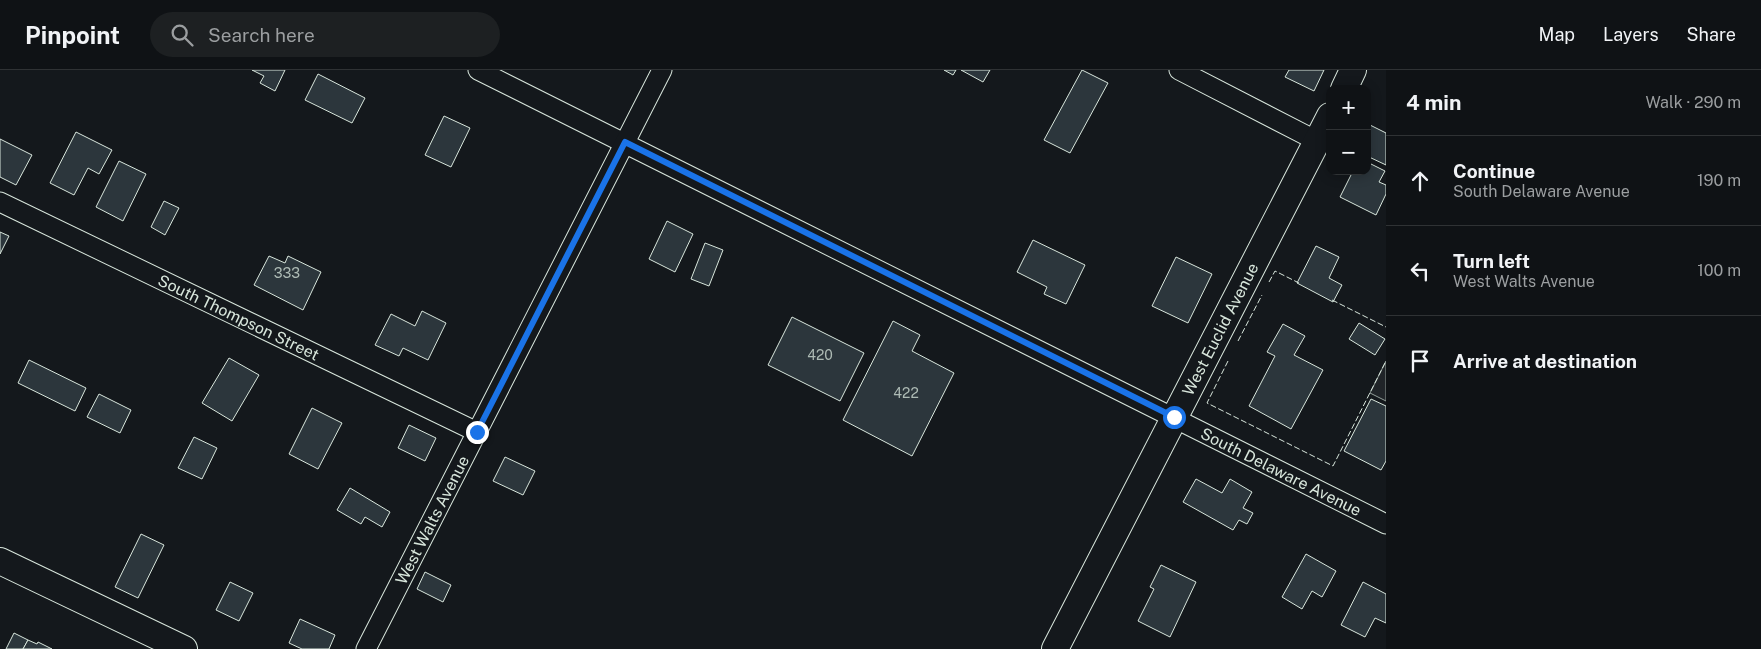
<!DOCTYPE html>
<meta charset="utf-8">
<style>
body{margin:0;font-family:"Public Sans",sans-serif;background:#1d2022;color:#f1f3f6}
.controls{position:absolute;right:15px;top:15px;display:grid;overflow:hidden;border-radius:10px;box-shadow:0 2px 12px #0003}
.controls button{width:45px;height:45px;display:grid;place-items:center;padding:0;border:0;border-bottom:1px solid #2f3234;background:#0f1215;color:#f1f3f6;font:25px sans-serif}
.stop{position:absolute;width:15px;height:15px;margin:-11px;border:4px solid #1a73e8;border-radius:50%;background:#fff}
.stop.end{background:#1a73e8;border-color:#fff;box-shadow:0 1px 5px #0008}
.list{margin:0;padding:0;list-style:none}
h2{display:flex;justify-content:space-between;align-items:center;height:65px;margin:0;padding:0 20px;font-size:21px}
h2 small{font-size:16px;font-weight:400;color:#9b9ea0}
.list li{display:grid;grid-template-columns:32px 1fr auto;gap:15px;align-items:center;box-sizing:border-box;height:90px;padding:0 20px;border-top:1px solid #2f3234}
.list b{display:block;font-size:19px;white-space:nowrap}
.list p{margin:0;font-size:16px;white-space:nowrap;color:#9b9ea0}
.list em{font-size:16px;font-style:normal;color:#9b9ea0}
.icon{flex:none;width:28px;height:28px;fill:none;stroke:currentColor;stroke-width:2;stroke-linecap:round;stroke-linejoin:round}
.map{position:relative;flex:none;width:1386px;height:579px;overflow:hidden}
header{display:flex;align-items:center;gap:30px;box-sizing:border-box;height:70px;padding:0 25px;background:#0f1215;border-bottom:1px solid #2f3234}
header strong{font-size:24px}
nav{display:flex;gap:28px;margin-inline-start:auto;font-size:18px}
.search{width:350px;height:45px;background:#1d2022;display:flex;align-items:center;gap:12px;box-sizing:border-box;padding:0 18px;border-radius:28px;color:#9b9ea0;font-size:19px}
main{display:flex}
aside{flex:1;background:#0f1215}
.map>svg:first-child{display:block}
</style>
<header>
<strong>Pinpoint</strong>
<div class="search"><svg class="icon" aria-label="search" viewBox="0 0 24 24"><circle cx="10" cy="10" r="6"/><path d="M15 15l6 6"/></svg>Search here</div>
<nav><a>Map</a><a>Layers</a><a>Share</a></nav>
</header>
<main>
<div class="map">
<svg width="1386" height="579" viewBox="0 0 1386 579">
<rect width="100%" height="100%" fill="#14181c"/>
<polygon fill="#202428" stroke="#939e99" points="1386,291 1386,331 1370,323"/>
<g fill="#2c363c" stroke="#d8e6dc">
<polygon points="252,0 285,0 275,21 260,13 264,6"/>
<polygon points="944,0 956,0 953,5"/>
<polygon points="961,0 990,0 983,12"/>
<polygon points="1082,0 1108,13 1070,83 1044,70"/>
<polygon points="1289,0 1324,0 1314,21 1285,7"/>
<polygon points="318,4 365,28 352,53 305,30"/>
<polygon points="444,46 470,58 451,97 425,85"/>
<polygon points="1368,54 1386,63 1386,95 1367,86"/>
<polygon points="76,62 112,80 99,104 88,98 74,125 50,113"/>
<polygon points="0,69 32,85 16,115 0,107"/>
<polygon points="119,91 146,104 123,151 96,137"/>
<polygon points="1367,92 1385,101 1379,112 1386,115 1386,124 1376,145 1340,127 1353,101 1367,101"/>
<polygon points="164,131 179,138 165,165 151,157"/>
<polygon points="667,151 693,164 675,202 649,189"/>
<polygon points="0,162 9,166 0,184"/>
<polygon points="1033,170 1085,195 1066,234 1044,224 1047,217 1017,202"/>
<polygon points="705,173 723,180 709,216 691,209"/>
<polygon points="1316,176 1339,187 1329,208 1342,215 1333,232 1297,213"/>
<polygon points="269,186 285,193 288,186 321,202 303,240 254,215"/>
<polygon points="1176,187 1212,204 1188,253 1152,236"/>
<polygon points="422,241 446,253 428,290 403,278 399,286 375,275 391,244 415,256"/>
<polygon points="792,247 864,283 840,331 768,295"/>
<polygon points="893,251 920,265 912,281 954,303 912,386 843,350"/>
<polygon points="1359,253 1385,269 1375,285 1349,269"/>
<polygon points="1283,254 1305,266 1294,285 1323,300 1291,359 1249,336 1275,286 1267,282"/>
<polygon points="229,288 259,305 232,351 202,333"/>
<polygon points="29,290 86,318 75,341 18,313"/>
<polygon points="99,324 131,340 120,363 87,347"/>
<polygon points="1371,329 1386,336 1386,391 1381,400 1344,381"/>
<polygon points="312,338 342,353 318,399 289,384"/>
<polygon points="409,355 436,368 425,391 398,378"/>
<polygon points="194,367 217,378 202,409 178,398"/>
<polygon points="505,387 535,401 523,425 493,411"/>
<polygon points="1196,409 1222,423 1230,409 1252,422 1243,438 1253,443 1247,454 1239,450 1233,460 1183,432"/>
<polygon points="350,418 390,442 382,457 365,447 361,454 337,440"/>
<polygon points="141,464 164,475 138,528 115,517"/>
<polygon points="1306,484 1336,501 1322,527 1312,521 1302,539 1282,527"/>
<polygon points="1161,495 1196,512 1170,567 1138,551 1154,519 1150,517"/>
<polygon points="425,502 451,515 443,532 417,519"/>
<polygon points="230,512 253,523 239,551 216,540"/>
<polygon points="1363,512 1386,524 1386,553 1375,548 1365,567 1341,555"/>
<polygon points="300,549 335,565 329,579 302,579 289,573"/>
<polygon points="14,563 28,570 23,579 6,579"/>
<polygon points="28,570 37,574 38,572 52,579 23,579"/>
</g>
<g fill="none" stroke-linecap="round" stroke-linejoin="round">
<defs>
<g id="street">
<path id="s1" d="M478 0 1386 454"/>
<polyline points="1179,0 1317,71"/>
<path id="s2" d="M0 132 477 362"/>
<path id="s3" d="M366 579 662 0"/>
</g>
<g id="secondary">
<polyline points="1344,19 1353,0"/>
<polyline points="0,491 184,579"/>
<path id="s4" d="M1055 579 1330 46"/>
</g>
</defs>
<use href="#street" stroke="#d8e6dc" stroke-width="21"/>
<use href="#secondary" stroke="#d8e6dc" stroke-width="28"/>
<use href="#street" stroke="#14181c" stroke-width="19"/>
<use href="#secondary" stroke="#14181c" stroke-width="26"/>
<g stroke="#d8e6dc" stroke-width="1" stroke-dasharray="6 2.5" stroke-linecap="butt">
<polyline points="1269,212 1275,201 1299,213"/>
<polyline points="1332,230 1386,257"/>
<polyline points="1238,271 1262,225"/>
<polyline points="1228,291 1207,333 1333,396 1386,291"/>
</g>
</g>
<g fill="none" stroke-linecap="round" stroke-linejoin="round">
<polyline stroke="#1a73e8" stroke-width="6" points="477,362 625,72 1174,347"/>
</g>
<g text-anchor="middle" stroke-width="4" stroke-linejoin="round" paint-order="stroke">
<g font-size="14" fill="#adbab4">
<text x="287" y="208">333</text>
<text x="820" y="290">420</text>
<text x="906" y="328">422</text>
</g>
<g font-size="16" fill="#d8e6dc" stroke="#14181c">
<text dy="6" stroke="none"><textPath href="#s2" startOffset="265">South Thompson Street</textPath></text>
<text dy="6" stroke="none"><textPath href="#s4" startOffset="360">West Euclid Avenue</textPath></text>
<text dy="6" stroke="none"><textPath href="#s1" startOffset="898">South Delaware Avenue</textPath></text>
<text dy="6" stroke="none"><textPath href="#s3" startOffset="145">West Walts Avenue</textPath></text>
</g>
</g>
</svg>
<div class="controls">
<button>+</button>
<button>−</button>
</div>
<div class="stop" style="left:1174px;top:347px"></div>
<div class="stop end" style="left:477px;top:362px"></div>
</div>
<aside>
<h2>4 min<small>Walk · 290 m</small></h2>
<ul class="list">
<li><svg class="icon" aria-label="ahead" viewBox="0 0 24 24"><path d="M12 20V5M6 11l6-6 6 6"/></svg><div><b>Continue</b><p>South Delaware Avenue</p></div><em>190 m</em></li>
<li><svg class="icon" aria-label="left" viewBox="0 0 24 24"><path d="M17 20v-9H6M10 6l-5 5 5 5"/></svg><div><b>Turn left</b><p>West Walts Avenue</p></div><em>100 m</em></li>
<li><svg class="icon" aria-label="arrive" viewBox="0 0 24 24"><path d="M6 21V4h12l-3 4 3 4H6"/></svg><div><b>Arrive at destination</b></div></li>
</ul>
</aside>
</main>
